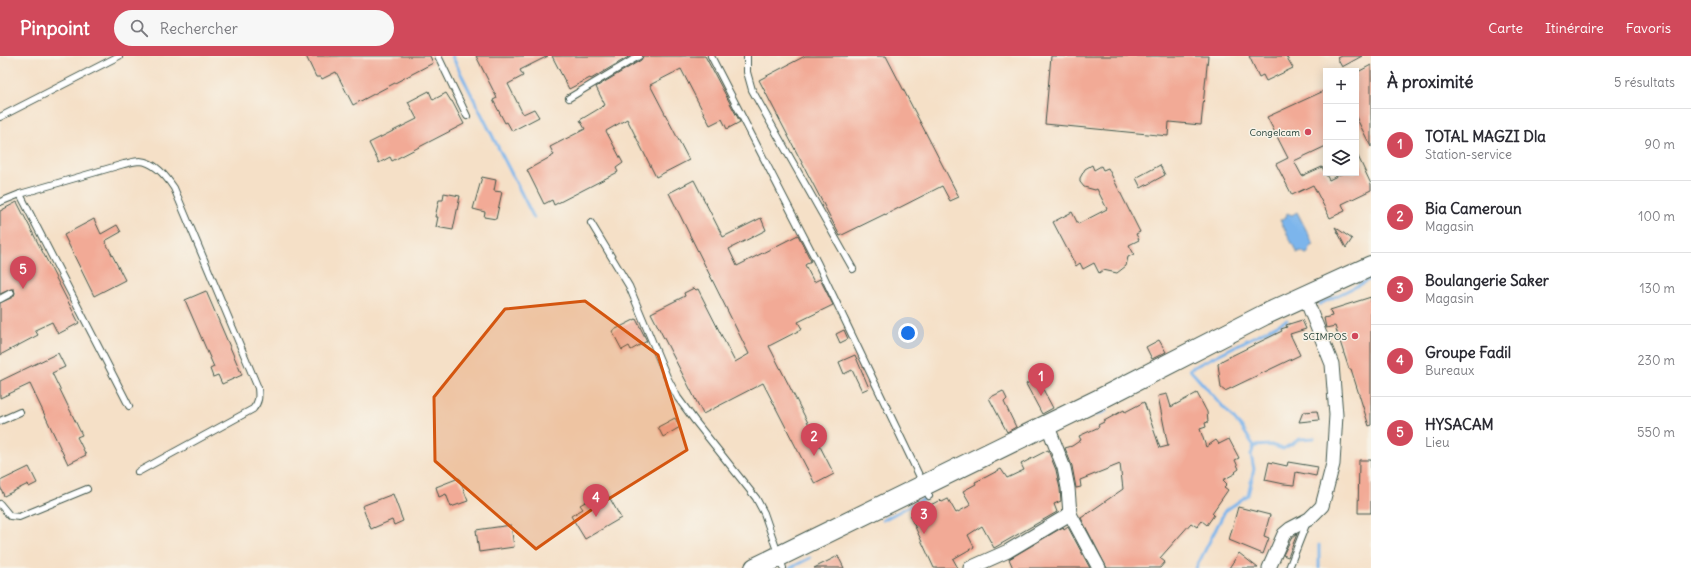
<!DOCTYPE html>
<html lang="fr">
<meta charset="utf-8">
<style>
body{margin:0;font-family:Delius,sans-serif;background:#f7f7f7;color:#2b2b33}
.controls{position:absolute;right:12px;top:12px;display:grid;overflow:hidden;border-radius:0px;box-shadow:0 2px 10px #0003}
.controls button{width:36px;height:36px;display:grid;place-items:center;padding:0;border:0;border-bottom:1px solid #e1e1e2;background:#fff;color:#2b2b33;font:20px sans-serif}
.you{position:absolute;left:908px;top:277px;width:14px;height:14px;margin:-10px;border:3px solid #fff;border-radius:50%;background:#1a73e8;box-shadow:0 0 0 6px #1a73e833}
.badge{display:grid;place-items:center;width:26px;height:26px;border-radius:50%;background:#d1495b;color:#fff;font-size:13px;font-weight:700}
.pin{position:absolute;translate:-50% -33px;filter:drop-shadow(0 1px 2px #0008)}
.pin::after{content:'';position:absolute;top:21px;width:14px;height:12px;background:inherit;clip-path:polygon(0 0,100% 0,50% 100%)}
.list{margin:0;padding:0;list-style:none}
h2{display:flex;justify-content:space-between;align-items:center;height:52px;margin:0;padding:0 16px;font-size:17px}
h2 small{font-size:13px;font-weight:400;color:#7c7c81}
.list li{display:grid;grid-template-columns:26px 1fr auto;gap:12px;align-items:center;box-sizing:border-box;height:72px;padding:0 16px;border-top:1px solid #e1e1e2}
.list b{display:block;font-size:15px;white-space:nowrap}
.list p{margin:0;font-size:13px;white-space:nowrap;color:#7c7c81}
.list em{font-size:13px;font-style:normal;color:#7c7c81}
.icon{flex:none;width:22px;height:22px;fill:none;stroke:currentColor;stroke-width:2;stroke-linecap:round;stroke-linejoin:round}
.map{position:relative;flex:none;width:1371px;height:512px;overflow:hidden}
header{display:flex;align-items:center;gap:24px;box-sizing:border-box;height:56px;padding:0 20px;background:#d1495b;color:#fff}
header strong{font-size:19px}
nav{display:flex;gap:22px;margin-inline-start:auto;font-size:14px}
.search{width:280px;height:36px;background:#f7f7f7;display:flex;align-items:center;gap:10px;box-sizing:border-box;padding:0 14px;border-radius:22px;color:#7c7c81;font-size:15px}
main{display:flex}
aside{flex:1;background:#fff}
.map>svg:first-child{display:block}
</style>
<header>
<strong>Pinpoint</strong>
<div class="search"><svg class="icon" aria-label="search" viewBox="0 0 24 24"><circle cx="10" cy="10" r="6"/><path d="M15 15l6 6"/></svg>Rechercher</div>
<nav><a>Carte</a><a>Itinéraire</a><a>Favoris</a></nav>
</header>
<main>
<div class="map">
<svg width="1371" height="512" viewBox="0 0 1371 512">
<rect width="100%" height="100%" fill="#f7f3e8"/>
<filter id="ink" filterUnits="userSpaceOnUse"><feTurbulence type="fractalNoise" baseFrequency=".025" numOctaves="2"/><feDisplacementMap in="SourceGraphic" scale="8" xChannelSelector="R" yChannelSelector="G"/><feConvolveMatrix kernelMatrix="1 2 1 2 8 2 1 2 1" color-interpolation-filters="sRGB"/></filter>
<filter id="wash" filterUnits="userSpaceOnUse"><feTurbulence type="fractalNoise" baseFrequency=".012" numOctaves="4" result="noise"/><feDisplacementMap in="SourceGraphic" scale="16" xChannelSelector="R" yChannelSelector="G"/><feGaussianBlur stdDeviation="0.9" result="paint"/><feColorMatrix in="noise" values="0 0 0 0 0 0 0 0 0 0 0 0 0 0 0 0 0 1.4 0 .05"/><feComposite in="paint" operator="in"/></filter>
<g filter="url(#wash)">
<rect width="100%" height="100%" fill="#f5e0c7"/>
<polygon fill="#7bb5ec" stroke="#4d7990" points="1297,156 1314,189 1310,191 1309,197 1306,198 1301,195 1297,197 1280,164 1286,161 1287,157 1292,159"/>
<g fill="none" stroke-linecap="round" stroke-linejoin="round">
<g stroke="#7bb5ec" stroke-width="3">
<polyline points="452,0 534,162"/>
<polyline points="1320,248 1371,223"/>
<polyline points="1097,359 1106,355"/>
<polyline points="1254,390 1242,372 1191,315 1190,313 1287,264"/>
<polyline points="1254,390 1271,389 1283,393 1300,383 1314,382"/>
<polyline points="883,464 927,441"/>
<polyline points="790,512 810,502"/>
<polyline points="1196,512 1225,455 1248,439 1254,413 1251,399 1254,390"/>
<polyline points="1319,512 1319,489"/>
</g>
</g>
<g id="blocks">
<g fill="#f2aa96">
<polygon points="306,0 430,0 433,7 353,49 336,16 322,23 321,21 316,21"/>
<polygon points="476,0 548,0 520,14 523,20 508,28 523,58 534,53 539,61 512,75 507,66 505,67 493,44 497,42"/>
<polygon points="552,0 630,0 591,23 590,22 569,33"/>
<polygon points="643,0 705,0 740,66 727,73 722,63 710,69 681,13 650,29 689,104 656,121 627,63 606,75 623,107 616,112 618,116 554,149 552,144 544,148 527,114 554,99 550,91 585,73 580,64 605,49 596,31 641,4"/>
<polygon points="805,0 886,0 959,141 950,145 942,130 885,159 885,158 840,180 759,24"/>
<polygon points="1051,0 1208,0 1201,69 1169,66 1168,80 1045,68"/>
<polygon points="1249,0 1286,0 1293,12 1266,25 1263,19 1259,21"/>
<polygon points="1341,0 1362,0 1342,11 1337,2"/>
<polygon points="1371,9 1371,91 1356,61 1356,17"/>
<polygon points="1326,34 1326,90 1294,105 1302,120 1322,111 1329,124 1343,117 1356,117 1356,96 1371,128 1371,134 1342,148 1345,155 1330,162 1313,129 1292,139 1276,108 1288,102 1267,61"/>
<polygon points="429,35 433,44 446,37 451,45 452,45 464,68 392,105 390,101 379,107 369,87 417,63 408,46"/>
<polygon points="1092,109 1094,114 1101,110 1103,114 1108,112 1140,176 1136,178 1139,184 1129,189 1134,198 1128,201 1126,210 1117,217 1103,214 1099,217 1094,207 1083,213 1080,207 1076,210 1053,166 1072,156 1078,168 1107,153 1097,133 1095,134 1084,131 1080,126 1080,122 1085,113"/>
<polygon points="1160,109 1165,119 1141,132 1136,122"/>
<polygon points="482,121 496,124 494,135 502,136 496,163 484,161 485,156 473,153"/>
<polygon points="694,124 723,181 761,162 766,174 729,193 737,210 798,179 811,205 805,209 814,226 820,223 833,249 798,266 802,273 769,290 834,418 815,428 763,327 703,358 651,257 685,240 684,237 694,232 696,234 698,233 735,306 749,298 669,137"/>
<polygon points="444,137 460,140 453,174 436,171 438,161 435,161 439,144 443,144"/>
<polygon points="17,146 79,267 58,278 52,266 35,274 38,279 0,299 0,247 13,241 15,237 14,233 11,233 0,238 0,155"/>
<polygon points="94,163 101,178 117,169 121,176 105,185 125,224 94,240 64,179"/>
<polygon points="1335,171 1352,183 1346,192"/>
<polygon points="206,235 242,319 222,328 218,319 213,321 210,313 214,311 185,244"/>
<polygon points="1371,241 1371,369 1369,370 1351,313 1349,313 1335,270 1326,272 1324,262 1332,260 1330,254"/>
<polygon points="636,263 647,285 631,294 629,290 622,294 612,275"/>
<polygon points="1302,264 1306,273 1290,278 1300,299 1225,335 1221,332 1218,308 1223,304 1282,275 1281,273 1287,271 1286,269"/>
<polygon points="844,274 848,283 840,287 836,278"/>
<polygon points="1159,284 1166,296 1152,303 1146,291"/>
<polygon points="58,297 65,311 52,317 82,379 77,381 86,399 68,408 30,328 0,342 0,325"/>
<polygon points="855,299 869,332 862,335 852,314 844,318 839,306"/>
<polygon points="1037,322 1053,352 1042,358 1026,328"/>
<polygon points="1003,335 1007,343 1004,346 1016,371 1007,376 989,342"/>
<polygon points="1197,337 1207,356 1208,366 1205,367 1206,371 1200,373 1206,391 1216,384 1219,388 1229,383 1239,402 1235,404 1239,413 1235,416 1236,417 1223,424 1227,428 1224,431 1228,434 1212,457 1214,459 1207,469 1202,465 1197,471 1191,467 1160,502 1165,506 1160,512 1107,512 1081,462 1123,433 1120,408 1080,424 1081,431 1076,432 1072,410 1065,392 1072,390 1081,384 1079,380 1099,371 1098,369 1104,366 1104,365 1124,354 1125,356 1144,346 1160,392 1168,390 1158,340 1167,338 1171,351"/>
<polygon points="1317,355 1319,364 1299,366 1303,356"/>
<polygon points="675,362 680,371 663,381 658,371"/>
<polygon points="1048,394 1056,414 1060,433 1061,445 1054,448 1057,456 994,492 982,470 968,479 974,491 953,503 958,512 934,512 910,460 940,444 942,446 948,443 956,457 971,449 963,435 976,428 975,426 986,421 1001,413 1007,422 1024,414 1021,408"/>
<polygon points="1359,404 1371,404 1371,457 1358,457"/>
<polygon points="1269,406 1287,410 1288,406 1318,411 1316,420 1296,416 1294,429 1284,428 1265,424"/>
<polygon points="29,411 37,427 29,431 28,428 4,440 0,430 0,425"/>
<polygon points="459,422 468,445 451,451 446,438 439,441 436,431"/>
<polygon points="393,438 403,465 394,469 392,464 371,473 362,450"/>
<polygon points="608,439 621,462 585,483 571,460 583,453 580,449 594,441 596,446"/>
<polygon points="1238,451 1270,459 1264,480 1269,482 1263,498 1229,484"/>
<polygon points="511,469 514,491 479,496 476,474"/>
<polygon points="1063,471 1064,474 1068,471 1090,512 1013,512 1009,503"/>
<polygon points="1297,478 1288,501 1283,499 1291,483"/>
<polygon points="1239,497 1258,512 1229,512"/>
<polygon points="838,500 844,512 814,512"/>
</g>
</g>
</g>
<g filter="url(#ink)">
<use href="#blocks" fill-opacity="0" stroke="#3f554a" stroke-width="1"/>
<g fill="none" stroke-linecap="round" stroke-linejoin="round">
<defs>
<g id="lane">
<polyline points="438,0 467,60"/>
<polyline points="711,0 817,206 929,440"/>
<polyline points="747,0 747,16 752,34 853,213"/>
<polyline points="569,42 639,0"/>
<polyline points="0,61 119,0"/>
<polyline points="20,138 129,350"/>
<path d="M0 146 20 138 124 108C129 107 135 105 140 105 155 106 166 120 174 132L258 332C259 341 259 346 253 353L138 416"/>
<polyline points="591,167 629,230 667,321 678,342 695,365 756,442 764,457 783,512"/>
<polyline points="0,243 11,237"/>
<polyline points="0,365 20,356"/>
<polyline points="0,448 10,460 19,461 87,433"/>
<polyline points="1289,512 1307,466"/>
</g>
<g id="street">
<polyline points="1047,368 1064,412 1068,432 1070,458 1099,512"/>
<polyline points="970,512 1008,495 1070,458"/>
<polyline points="1269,512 1284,478 1290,473 1309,463 1322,450 1333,408 1336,359 1332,308 1305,241"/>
</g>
<polyline id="primary" points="755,512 1102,342 1264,259 1371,210"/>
</defs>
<use href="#lane" stroke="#3f554a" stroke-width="8"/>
<use href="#street" stroke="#3f554a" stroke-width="15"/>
<use href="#primary" stroke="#3f554a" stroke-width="22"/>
<use href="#lane" stroke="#fff" stroke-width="6"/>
<use href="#street" stroke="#fff" stroke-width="13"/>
<use href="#primary" stroke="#fff" stroke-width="20"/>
</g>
</g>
<path fill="#d45610" fill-opacity="0.2" stroke="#d45610" stroke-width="3" stroke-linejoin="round" d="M585 245 658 299 687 394 594 452 536 493 435 405 434 341 505 253Z"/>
<g fill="#d1495b" stroke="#f7f3e8" stroke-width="1.5">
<circle cx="1308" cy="76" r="4"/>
<circle cx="1355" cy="280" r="4"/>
</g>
<g text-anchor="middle" stroke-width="3" stroke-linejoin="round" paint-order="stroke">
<g font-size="10" fill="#1f3d34" stroke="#f7f3e8" text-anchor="end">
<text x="1300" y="80">Congelcam</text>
<text x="1347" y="284">SCIMPOS</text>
</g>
</g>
</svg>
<div class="controls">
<button>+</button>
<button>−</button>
<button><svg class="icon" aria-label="layers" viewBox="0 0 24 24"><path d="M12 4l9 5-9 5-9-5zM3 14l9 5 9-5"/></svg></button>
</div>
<div class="you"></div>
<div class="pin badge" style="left:1041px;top:340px">1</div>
<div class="pin badge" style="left:814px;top:400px">2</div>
<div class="pin badge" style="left:924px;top:478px">3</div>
<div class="pin badge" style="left:596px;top:461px">4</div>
<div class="pin badge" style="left:23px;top:233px">5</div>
</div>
<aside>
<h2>À proximité<small>5 résultats</small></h2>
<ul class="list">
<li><span class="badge">1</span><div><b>TOTAL MAGZI Dla</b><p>Station-service</p></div><em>90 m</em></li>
<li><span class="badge">2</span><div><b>Bia Cameroun</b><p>Magasin</p></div><em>100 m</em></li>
<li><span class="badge">3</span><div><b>Boulangerie Saker</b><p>Magasin</p></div><em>130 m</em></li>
<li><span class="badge">4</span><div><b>Groupe Fadil</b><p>Bureaux</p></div><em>230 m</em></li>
<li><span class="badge">5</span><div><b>HYSACAM</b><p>Lieu</p></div><em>550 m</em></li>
</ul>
</aside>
</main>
